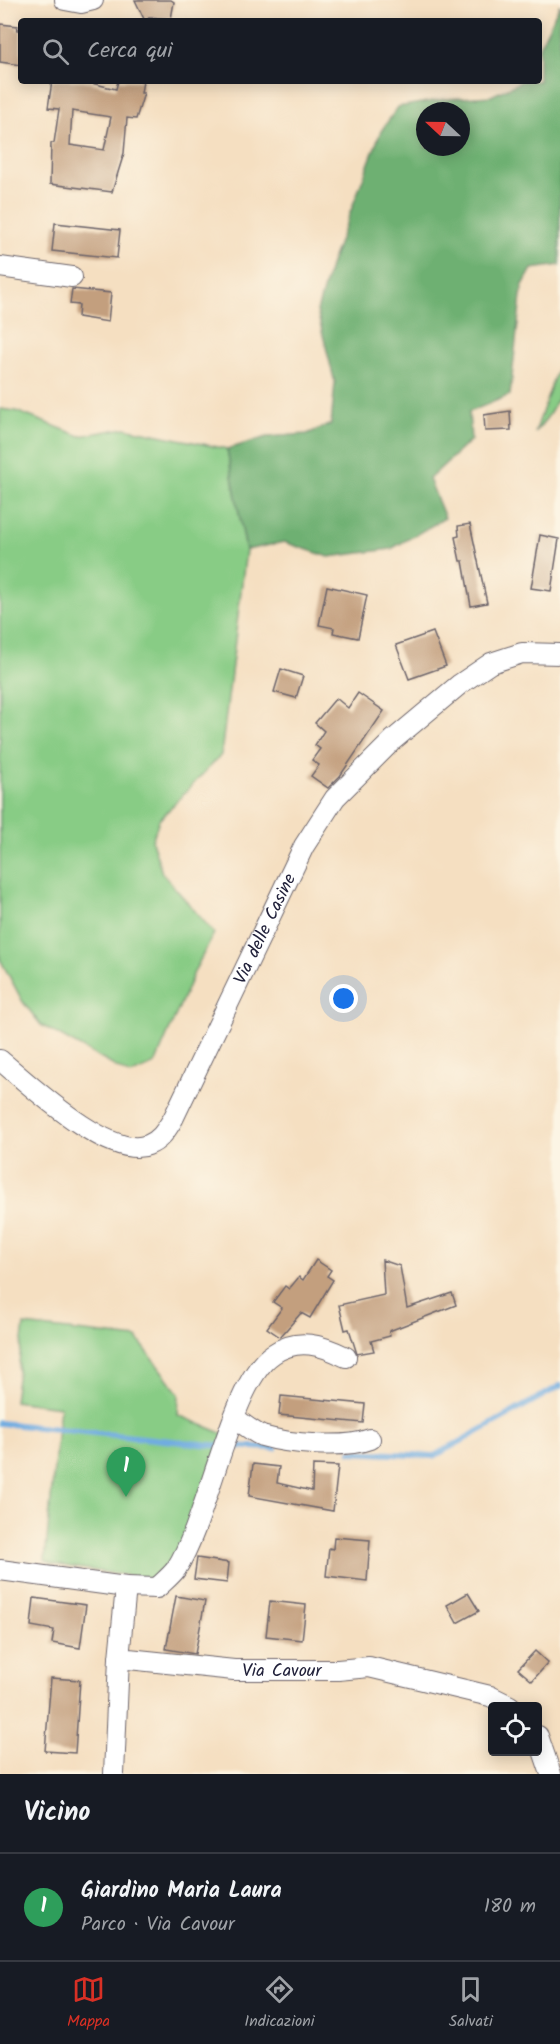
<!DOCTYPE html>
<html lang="it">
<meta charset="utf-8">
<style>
body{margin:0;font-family:Kalam,sans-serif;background:#242831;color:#f1f3f6}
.controls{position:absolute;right:18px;bottom:18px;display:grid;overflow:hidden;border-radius:6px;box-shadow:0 3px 15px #0003}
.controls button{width:54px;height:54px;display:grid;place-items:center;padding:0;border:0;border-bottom:2px solid #363941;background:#171b24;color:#f1f3f6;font:30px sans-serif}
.compass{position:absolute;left:416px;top:102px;width:54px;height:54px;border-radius:50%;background:#171b24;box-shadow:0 3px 15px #0003;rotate:292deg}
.you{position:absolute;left:344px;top:999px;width:21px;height:21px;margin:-15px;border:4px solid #fff;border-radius:50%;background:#1a73e8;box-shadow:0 0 0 9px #1a73e833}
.badge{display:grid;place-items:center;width:39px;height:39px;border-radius:50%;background:#d93025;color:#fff;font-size:20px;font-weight:700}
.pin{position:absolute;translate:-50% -50px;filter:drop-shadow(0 2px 3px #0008)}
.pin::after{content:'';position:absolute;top:32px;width:21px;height:18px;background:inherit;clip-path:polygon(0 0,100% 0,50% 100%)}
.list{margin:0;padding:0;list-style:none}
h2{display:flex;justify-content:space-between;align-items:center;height:78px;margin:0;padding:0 24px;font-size:26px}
h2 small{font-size:20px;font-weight:400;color:#9ea1a6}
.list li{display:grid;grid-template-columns:39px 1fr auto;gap:18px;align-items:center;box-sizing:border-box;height:108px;padding:0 24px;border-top:2px solid #363941}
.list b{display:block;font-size:22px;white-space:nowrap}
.list p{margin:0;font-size:20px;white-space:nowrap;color:#9ea1a6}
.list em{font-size:20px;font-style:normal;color:#9ea1a6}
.icon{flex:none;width:33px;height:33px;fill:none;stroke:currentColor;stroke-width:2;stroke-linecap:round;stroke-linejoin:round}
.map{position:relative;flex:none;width:560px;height:1774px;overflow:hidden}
.search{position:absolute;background:#171b24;box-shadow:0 3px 15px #0003;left:18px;right:18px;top:18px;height:66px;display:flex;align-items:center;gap:15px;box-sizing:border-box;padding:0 21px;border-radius:6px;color:#9ea1a6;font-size:22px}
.sheet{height:186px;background:#171b24}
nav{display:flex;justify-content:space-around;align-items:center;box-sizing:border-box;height:84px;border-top:2px solid #363941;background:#171b24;font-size:16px;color:#9ea1a6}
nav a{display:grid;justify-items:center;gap:3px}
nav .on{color:#d93025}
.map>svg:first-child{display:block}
</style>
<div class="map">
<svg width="560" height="1774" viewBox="0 0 560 1774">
<rect width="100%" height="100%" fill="#fcf5e5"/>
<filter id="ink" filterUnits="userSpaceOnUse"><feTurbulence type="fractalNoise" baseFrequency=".0167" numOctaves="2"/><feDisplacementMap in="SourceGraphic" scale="12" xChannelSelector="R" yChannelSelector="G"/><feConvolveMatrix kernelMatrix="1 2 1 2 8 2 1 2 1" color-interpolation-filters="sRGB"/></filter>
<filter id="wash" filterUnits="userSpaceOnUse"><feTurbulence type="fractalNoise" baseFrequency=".008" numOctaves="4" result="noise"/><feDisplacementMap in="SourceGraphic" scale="24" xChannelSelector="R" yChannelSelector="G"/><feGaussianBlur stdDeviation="1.35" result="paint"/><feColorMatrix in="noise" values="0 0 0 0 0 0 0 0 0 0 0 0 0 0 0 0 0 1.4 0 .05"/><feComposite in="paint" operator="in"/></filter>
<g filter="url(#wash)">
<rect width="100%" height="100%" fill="#f5dfc1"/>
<g fill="#88cc85" stroke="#557760" stroke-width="1.5">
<path d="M560 360C560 399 560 402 535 433Z"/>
<polygon points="0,409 16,411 80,436 125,428 227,449 246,550 221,755 159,820 152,841 162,873 214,933 195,970 155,1064 130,1075 41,1025 23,1002 0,959"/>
<polygon points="24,1325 137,1338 179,1394 178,1415 224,1434 175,1560 161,1576 149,1579 52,1564 45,1560 60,1407 14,1401"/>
</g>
<path fill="#6eb072" stroke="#486956" stroke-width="1.5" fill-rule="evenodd" d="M560 4V265L532 269 522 287 510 395 469 412 471 440 429 479 445 518 391 549 329 557 284 542 246 550 227 449 267 437 307 434 331 424 335 383 317 311 331 263 381 131 398 107 445 99 491 96 522 81H539V47ZM425 111H461V147H425Z"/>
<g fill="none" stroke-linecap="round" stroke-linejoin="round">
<g stroke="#6face1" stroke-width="6">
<polyline points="0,1423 211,1445 275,1448"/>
<polyline points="351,1452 434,1456 560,1386"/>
</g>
</g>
<g id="blocks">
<g fill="#c39f7e" fill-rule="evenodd">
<polygon points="135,0 171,0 174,2 171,19 150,17 145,21"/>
<polygon points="0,24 18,26 17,30 21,30 21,65 0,62"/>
<path d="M52 81H83L116 89 118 81H143L141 93H144L136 119 127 118 124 153 112 192 50 184 51 143H54L59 109 48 108ZM72 111 111 117 104 150 70 145Z"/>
<polygon points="55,223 120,230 117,258 52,251"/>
<polygon points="72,289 111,293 108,322 78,317 79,305 70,304"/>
<polygon points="510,411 511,430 485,431 484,415"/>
<polygon points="470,524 487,603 471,606 463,561 460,561 455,537 459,536 458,526"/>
<polygon points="540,535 559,539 551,591 531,588"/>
<polygon points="327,586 367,595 358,638 333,633 334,628 319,625"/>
<polygon points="433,632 446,666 409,679 396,645"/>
<polygon points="281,669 303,676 296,698 274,692"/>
<polygon points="358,693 384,711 340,776 328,788 311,776 319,765 312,760 320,749 315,745 324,731 315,723 336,698 348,708"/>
<polygon points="316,1260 331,1270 327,1276 333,1280 310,1318 301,1313 280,1337 267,1328 282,1308 273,1302 285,1286 289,1289 299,1277 303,1280"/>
<polygon points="382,1260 400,1266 407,1308 452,1293 456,1305 389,1331 390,1336 371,1341 374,1351 357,1354 349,1329 345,1330 339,1305 384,1295"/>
<polygon points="281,1396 365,1404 363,1423 279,1415"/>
<polygon points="253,1464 279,1467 277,1483 312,1491 313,1465 338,1466 333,1511 249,1496"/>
<polygon points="334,1537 370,1540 367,1581 326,1576 329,1548 333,1549"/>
<polygon points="197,1558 229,1563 227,1583 194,1579"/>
<polygon points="468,1593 479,1611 457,1623 447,1605"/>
<polygon points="176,1596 205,1601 195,1654 166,1649"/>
<polygon points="34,1598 86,1605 80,1648 52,1643 54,1630 31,1626"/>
<polygon points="270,1601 306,1605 302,1640 266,1636"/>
<polygon points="535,1651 548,1663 532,1681 518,1669"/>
<polygon points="51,1678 80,1680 75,1753 45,1751"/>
</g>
</g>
</g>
<g filter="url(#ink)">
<use href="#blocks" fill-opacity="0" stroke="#6c646a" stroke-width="1.5"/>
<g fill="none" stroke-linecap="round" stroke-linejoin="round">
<defs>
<g id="minor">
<polyline points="65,0 81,3 93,0"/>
<polyline points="0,267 72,277"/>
<path id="s1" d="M0 1060C29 1084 110 1161 148 1145 161 1140 166 1130 173 1119L304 846 335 798 393 740 460 684 491 663 522 653 560 654"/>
<path d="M235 1418C243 1424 253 1432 262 1436 289 1444 344 1449 370 1439"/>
<path id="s2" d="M0 1570 126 1587 119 1658 234 1670H338L369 1667 490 1696 510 1706"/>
<path d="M126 1587 157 1588C163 1582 171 1576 176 1569 209 1518 231 1381 273 1354 298 1337 322 1345 346 1357"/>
<polyline points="538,1736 551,1774"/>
<polyline points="114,1774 119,1658"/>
</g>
</defs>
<use href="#minor" stroke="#6c646a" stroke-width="22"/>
<use href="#minor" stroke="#fff" stroke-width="20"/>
</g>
</g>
<g text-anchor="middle" stroke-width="6" stroke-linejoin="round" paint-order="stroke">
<g font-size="18" fill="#22223b" stroke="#fcf5e5">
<text dy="6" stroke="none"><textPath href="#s1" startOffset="424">Via delle Casine</textPath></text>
<text dy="6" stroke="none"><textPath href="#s2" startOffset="362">Via Cavour</textPath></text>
</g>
</g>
</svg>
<div class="controls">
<button><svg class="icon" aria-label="locate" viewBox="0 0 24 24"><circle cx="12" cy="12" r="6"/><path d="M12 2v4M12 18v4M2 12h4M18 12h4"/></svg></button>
</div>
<svg class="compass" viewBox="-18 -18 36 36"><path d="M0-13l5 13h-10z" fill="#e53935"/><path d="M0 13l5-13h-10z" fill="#9ea1a6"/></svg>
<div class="you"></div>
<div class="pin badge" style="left:126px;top:1497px;background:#2e9e5b">1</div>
<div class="search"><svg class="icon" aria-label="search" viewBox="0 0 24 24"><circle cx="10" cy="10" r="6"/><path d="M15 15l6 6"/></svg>Cerca qui</div>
</div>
<section class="sheet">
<h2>Vicino<small></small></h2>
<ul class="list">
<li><span class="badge" style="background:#2e9e5b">1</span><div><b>Giardino Maria Laura</b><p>Parco · Via Cavour</p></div><em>180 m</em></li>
</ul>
</section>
<nav>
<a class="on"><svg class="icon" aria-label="map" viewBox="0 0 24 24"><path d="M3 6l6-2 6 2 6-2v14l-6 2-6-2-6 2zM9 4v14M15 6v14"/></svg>Mappa</a>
<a><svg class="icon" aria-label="directions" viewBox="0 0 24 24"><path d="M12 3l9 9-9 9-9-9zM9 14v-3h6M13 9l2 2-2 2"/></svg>Indicazioni</a>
<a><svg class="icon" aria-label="saved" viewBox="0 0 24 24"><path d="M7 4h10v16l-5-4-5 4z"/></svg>Salvati</a>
</nav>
